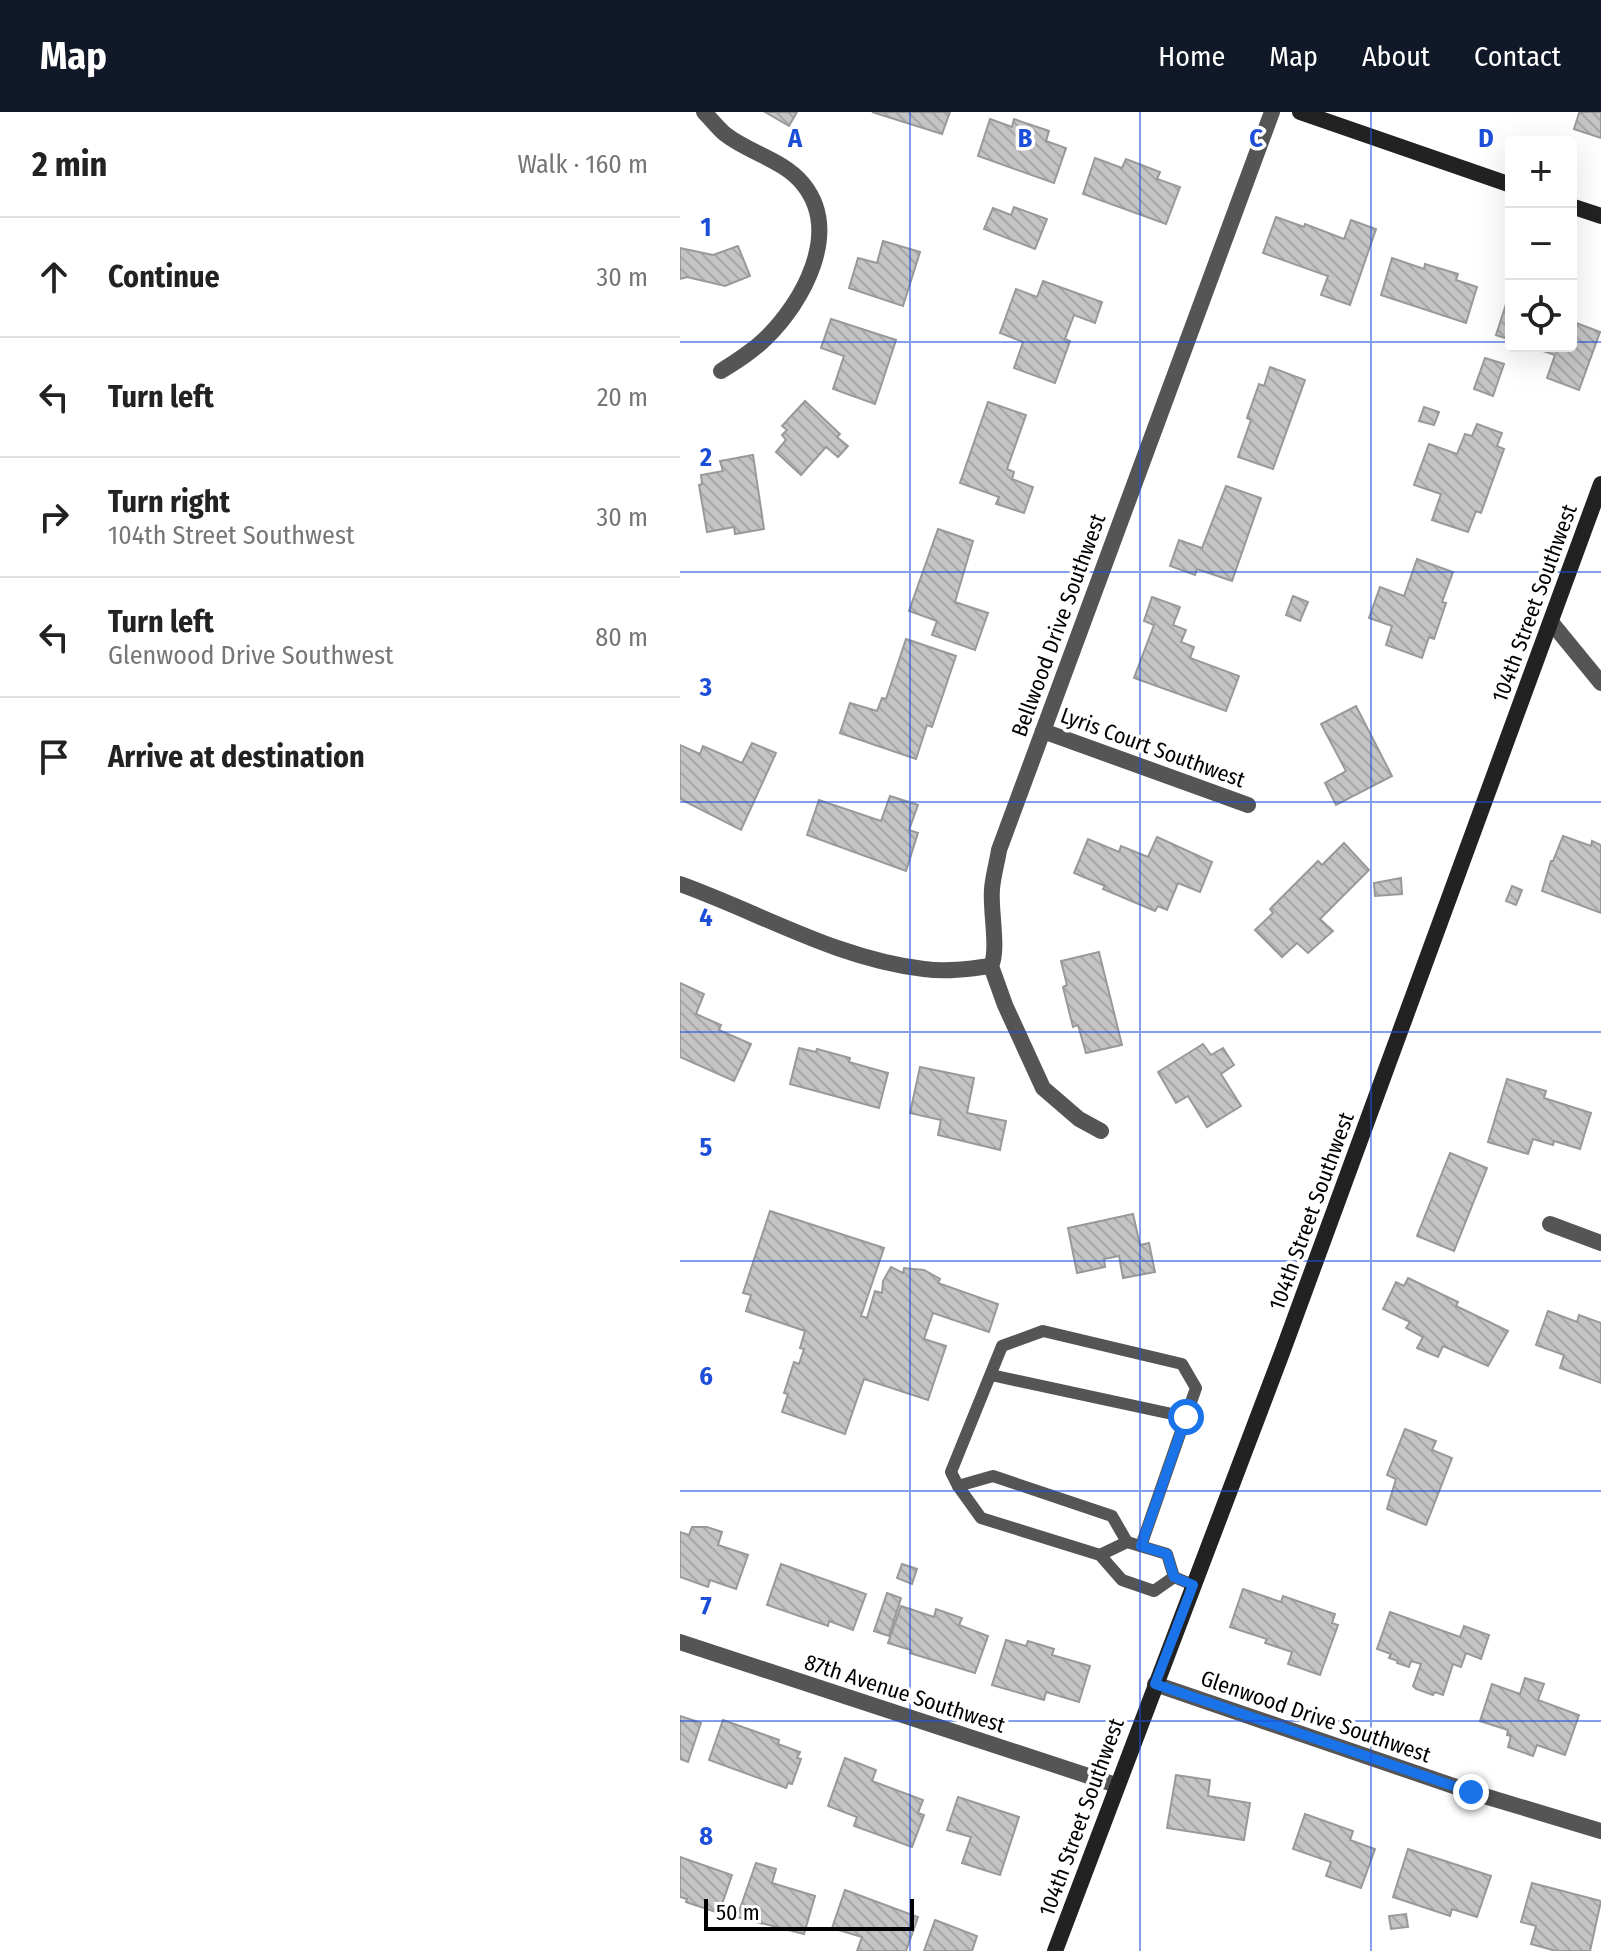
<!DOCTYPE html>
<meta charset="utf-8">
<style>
body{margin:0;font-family:"Fira Sans Condensed",sans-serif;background:#f2f2f2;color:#222}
.controls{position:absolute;right:24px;top:24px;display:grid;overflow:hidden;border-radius:8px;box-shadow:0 8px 32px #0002}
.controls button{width:72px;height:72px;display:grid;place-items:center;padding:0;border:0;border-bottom:2px solid #e0e0e0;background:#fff;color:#222;font:40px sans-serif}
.scale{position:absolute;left:24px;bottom:20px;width:210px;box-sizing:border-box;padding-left:8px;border:4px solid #000;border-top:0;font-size:22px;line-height:28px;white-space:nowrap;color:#000;-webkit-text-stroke:6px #fff;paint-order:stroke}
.stop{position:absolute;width:24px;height:24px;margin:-18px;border:6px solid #1a73e8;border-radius:50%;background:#fff}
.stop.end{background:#1a73e8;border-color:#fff;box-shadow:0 2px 8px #0008}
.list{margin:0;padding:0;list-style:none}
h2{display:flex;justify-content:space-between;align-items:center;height:104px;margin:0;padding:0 32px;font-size:34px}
h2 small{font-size:26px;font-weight:400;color:#767676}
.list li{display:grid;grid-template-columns:52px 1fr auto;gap:24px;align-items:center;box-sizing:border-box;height:120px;padding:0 32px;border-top:2px solid #e0e0e0}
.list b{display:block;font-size:30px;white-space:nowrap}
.list p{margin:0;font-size:26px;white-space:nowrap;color:#767676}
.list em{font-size:26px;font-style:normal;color:#767676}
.icon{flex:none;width:44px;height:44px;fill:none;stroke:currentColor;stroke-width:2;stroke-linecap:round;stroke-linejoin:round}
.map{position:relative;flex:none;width:921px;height:1839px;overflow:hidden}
header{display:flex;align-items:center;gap:48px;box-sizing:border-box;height:112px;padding:0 40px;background:#111827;color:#fff}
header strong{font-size:38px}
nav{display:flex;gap:44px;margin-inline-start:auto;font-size:28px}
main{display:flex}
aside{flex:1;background:#fff}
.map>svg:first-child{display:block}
</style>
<header>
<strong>Map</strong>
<nav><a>Home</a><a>Map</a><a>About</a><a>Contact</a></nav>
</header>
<main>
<aside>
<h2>2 min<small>Walk · 160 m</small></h2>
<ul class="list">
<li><svg class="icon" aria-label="ahead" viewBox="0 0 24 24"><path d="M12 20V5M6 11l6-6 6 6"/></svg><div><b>Continue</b></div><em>30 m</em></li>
<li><svg class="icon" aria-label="left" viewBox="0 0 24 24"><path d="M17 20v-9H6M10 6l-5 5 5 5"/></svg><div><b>Turn left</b></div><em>20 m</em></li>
<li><svg class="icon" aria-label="right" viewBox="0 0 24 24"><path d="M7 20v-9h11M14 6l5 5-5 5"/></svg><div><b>Turn right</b><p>104th Street Southwest</p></div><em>30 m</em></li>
<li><svg class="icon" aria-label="left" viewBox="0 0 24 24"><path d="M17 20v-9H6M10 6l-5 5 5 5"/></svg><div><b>Turn left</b><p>Glenwood Drive Southwest</p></div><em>80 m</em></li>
<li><svg class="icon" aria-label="arrive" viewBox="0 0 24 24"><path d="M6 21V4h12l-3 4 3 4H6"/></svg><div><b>Arrive at destination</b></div></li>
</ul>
</aside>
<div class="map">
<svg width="921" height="1839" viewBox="0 0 921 1839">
<defs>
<pattern id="building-back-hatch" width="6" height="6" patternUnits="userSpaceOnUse" patternTransform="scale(2)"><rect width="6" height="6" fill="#c4c4c4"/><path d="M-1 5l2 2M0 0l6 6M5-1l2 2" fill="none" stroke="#a7a7a7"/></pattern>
</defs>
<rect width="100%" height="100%" fill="#fff"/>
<g fill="url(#building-back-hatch)" stroke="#999" stroke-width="2">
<polygon points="85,0 117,0 109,14"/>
<polygon points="192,0 270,0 262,22"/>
<polygon points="903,0 921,0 921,26 894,17 899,1"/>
<polygon points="310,7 332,15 334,7 369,19 366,29 386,36 374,71 298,44"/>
<polygon points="415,46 442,56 446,47 480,60 477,67 500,75 486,112 403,82"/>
<polygon points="334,95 367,107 355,137 304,117 313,96 331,103"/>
<polygon points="596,105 624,115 625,112 664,127 671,108 696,117 670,193 641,183 648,164 583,141"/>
<polygon points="203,129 240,140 223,194 169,176 178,146 197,151"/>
<polygon points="58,134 70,164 45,174 7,165 0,167 0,136 33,143"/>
<polygon points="712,146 744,157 745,152 778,162 776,168 797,175 786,211 701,183"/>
<polygon points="363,169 422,190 415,211 394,203 385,227 390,229 375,271 334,256 343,230 320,221 336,177 357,185"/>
<polygon points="828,186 831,188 831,228 816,223"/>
<polygon points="151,207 216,228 195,292 153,277 164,244 141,236"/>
<polygon points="891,209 920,220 899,278 867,266 875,243 848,234 891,234"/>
<polygon points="805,246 824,252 813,284 794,277"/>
<polygon points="590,255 625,268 593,357 558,345 571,308 567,306 579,272 584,274"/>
<polygon points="125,289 160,322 157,325 168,334 158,345 146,335 121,363 96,340 106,328 102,323 107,318 102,314"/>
<polygon points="308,290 346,303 327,357 334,360 332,367 353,375 344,401 316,392 319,385 280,371"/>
<polygon points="744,295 759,300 754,313 739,309"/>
<polygon points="797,312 822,321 817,334 824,337 801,401 796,399 788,420 752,408 761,382 734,373 749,332 777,342 785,322 792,324"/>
<polygon points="73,343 84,417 55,422 54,415 27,420 19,373 22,372 21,363 43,359 40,349"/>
<polygon points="546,374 581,386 552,469 517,457 515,463 490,454 499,428 522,436"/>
<polygon points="258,417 293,429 275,490 308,501 295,538 252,523 257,509 229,499"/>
<polygon points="737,447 773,460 762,490 766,491 754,527 749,525 742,546 706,533 712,514 689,506 700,475 724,484"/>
<polygon points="613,484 628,490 620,509 606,503"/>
<polygon points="472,485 500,495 493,513 506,518 501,530 514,535 510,546 559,564 546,599 454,566 474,513 464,509"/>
<polygon points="226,527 276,544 252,615 247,613 236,647 160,621 170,591 197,599 202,586 206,587"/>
<polygon points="676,594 712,664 656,693 645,671 666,659 641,612"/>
<polygon points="72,631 96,641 61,718 0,687 0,633 20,642 23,634 62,651"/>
<polygon points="210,684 238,693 229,718 238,721 226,759 127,723 139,688 201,709"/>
<polygon points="883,724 911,734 912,729 921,733 921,801 862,779 871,749 873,749"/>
<polygon points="477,725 532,750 520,780 498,771 487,798 478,794 475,799 423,777 425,774 394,761 408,727 439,740 441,734 468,745"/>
<polygon points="664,731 689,758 640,807 653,819 628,841 617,831 602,845 575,818 593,801 590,797 638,749 642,753"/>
<polygon points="721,766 722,782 695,784 694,771"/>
<polygon points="832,774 842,778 836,793 826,789"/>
<polygon points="419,840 442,933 406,941 398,913 393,915 383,875 387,873 381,849"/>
<polygon points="0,871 24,882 16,902 41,913 39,918 71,932 54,969 0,945"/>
<polygon points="523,932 531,943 543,936 554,953 541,962 561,994 527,1015 508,984 496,991 478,960"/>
<polygon points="119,936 136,940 137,937 170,946 169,950 208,961 199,996 110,972"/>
<polygon points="240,955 294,966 287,1001 326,1009 320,1038 258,1023 261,1008 230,1001"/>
<polygon points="827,967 866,979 864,986 911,1001 900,1037 874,1029 873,1033 853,1027 848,1042 808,1030"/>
<polygon points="770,1041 807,1056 774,1139 737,1124"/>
<polygon points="90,1099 204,1136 181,1204 187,1206 195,1179 202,1181 203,1169 211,1155 223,1161 224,1156 244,1158 260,1167 258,1171 318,1192 309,1220 253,1201 244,1227 266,1234 248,1288 184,1267 165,1322 102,1300 108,1282 104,1281 114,1250 119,1252 124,1237 120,1236 125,1219 66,1199 71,1183 63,1181"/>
<polygon points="453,1102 460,1133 469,1131 475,1160 443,1166 439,1144 424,1147 425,1155 397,1161 388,1116"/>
<polygon points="728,1166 778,1190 776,1194 828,1219 808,1254 763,1234 758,1245 737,1236 743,1225 726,1216 730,1210 703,1197 716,1170 724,1174"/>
<polygon points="868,1199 897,1210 899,1203 921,1211 921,1271 880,1256 884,1243 856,1233"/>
<polygon points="725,1317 756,1329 752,1338 772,1346 746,1413 707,1397 716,1367 707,1363"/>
<polygon points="12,1415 27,1415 42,1420 38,1433 68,1443 56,1477 30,1468 28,1475 0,1465 0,1420 9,1423"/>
<polygon points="101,1452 186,1482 173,1518 149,1509 148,1514 87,1493"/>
<polygon points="222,1452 237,1457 232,1472 217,1466"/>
<polygon points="563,1477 601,1490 603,1484 655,1502 652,1511 658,1513 640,1563 608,1552 612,1540 585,1531 587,1527 550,1515"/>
<polygon points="207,1481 221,1486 209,1524 194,1519"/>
<polygon points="221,1494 254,1505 256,1497 282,1506 279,1513 308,1524 295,1561 230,1541 231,1538 208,1531"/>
<polygon points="710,1500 780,1525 784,1514 809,1523 801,1547 786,1541 781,1555 773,1552 763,1583 755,1580 753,1583 736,1577 733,1574 741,1552 731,1549 729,1555 717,1551 718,1549 709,1546 711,1542 697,1537"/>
<polygon points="326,1528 346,1534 348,1529 374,1537 372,1543 410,1554 399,1590 366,1580 364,1588 312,1573"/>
<polygon points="845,1566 864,1572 858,1588 899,1603 885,1643 857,1633 853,1644 828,1635 831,1624 827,1623 828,1618 800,1609 812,1572 840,1582"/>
<polygon points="0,1604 21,1611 8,1650 0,1647"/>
<polygon points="43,1608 99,1628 98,1632 120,1640 117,1646 121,1647 112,1672 108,1671 106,1676 29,1648"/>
<polygon points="165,1646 196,1658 192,1669 243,1688 238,1701 244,1703 232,1735 174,1714 177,1705 148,1694"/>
<polygon points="496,1663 530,1668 528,1684 570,1691 564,1728 487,1716"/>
<polygon points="278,1685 339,1705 320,1763 282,1751 291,1725 267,1718"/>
<polygon points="625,1702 673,1719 670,1728 695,1737 681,1776 646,1764 651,1750 613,1737"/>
<polygon points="728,1737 811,1764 797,1805 772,1797 770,1804 713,1785"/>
<polygon points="0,1745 52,1763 39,1801 6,1790 7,1787 0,1785"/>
<polygon points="76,1751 96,1757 92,1771 135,1784 124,1822 57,1805"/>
<polygon points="852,1771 921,1789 910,1839 876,1839 851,1832 856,1814 841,1810"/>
<polygon points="165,1778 238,1805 226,1839 177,1839 182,1825 152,1816"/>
<polygon points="726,1802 728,1815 711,1817 709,1804"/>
<polygon points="255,1808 297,1824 292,1839 244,1839"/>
</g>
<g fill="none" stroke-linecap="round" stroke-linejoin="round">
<g stroke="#555" stroke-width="12">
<polyline points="311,1263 506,1305"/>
<polyline points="278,1374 313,1364 432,1404 447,1430"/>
<polyline points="461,1434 516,1276 502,1252 363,1219 322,1234 271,1360 278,1374 301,1406 420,1443 442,1468 474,1479 494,1465"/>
<polyline points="420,1443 447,1430 487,1442 494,1465 513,1473"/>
</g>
<g stroke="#555" stroke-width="16">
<path d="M24 0C31 7 38 16 45 22 69 41 104 48 123 72 162 120 123 190 86 226 73 239 57 249 41 259"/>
<polyline points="871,510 921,571"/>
<polyline points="363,619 568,693"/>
<path d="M0 772C81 801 157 847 244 857 266 860 289 857 311 854"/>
<path d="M421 1019 399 1007 363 976 325 893 311 854C319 838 310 798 312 777 313 764 317 751 319 738L592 0"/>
<polyline points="870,1112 921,1131"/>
<polyline points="0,1530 436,1673"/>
<polyline points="475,1572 791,1680 921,1719"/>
</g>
<g stroke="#222" stroke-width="16">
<polyline points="620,0 831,73"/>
<polyline points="891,94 921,104"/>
<polyline points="375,1839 602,1241 921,372"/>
</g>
</g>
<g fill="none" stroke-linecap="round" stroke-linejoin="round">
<polyline stroke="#1a73e8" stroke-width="10" points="506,1305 461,1434 487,1442 494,1465 513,1473 475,1572 791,1680"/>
</g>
<path fill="none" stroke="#1d4ed8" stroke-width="2" stroke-opacity="0.55" d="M230 0V1839M460 0V1839M691 0V1839M0 230H831M891 230H921M0 460H921M0 690H921M0 920H921M0 1149H921M0 1379H921M0 1609H921"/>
<g text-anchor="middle" stroke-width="7" stroke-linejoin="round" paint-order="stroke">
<g font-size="22" fill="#000" stroke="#fff">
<text transform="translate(854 491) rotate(-70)" y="8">104th Street Southwest</text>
<text transform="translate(378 513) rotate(-70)" y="8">Bellwood Drive Southwest</text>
<text transform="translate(473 635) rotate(20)" y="8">Lyris Court Southwest</text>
<text transform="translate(631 1099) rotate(-70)" y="8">104th Street Southwest</text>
<text transform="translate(225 1581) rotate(18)" y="8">87th Avenue Southwest</text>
<text transform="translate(636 1604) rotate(19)" y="8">Glenwood Drive Southwest</text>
<text transform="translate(401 1705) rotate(-70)" y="8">104th Street Southwest</text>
</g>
</g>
<g font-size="26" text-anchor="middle" font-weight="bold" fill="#1d4ed8" stroke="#fff" stroke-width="7" stroke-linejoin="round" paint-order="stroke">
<text x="115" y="35">A</text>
<text x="345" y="35">B</text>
<text x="576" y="35">C</text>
<text x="806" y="35">D</text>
<text x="26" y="124">1</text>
<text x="26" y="354">2</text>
<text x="26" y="584">3</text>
<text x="26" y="814">4</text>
<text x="26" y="1044">5</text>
<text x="26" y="1273">6</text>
<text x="26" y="1503">7</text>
<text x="26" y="1733">8</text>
</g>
</svg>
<div class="controls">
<button>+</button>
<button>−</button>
<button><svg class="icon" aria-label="locate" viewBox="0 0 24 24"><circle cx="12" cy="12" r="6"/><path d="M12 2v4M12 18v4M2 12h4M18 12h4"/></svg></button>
</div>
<div class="scale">50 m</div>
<div class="stop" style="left:506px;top:1305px"></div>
<div class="stop end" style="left:791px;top:1680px"></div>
</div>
</main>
